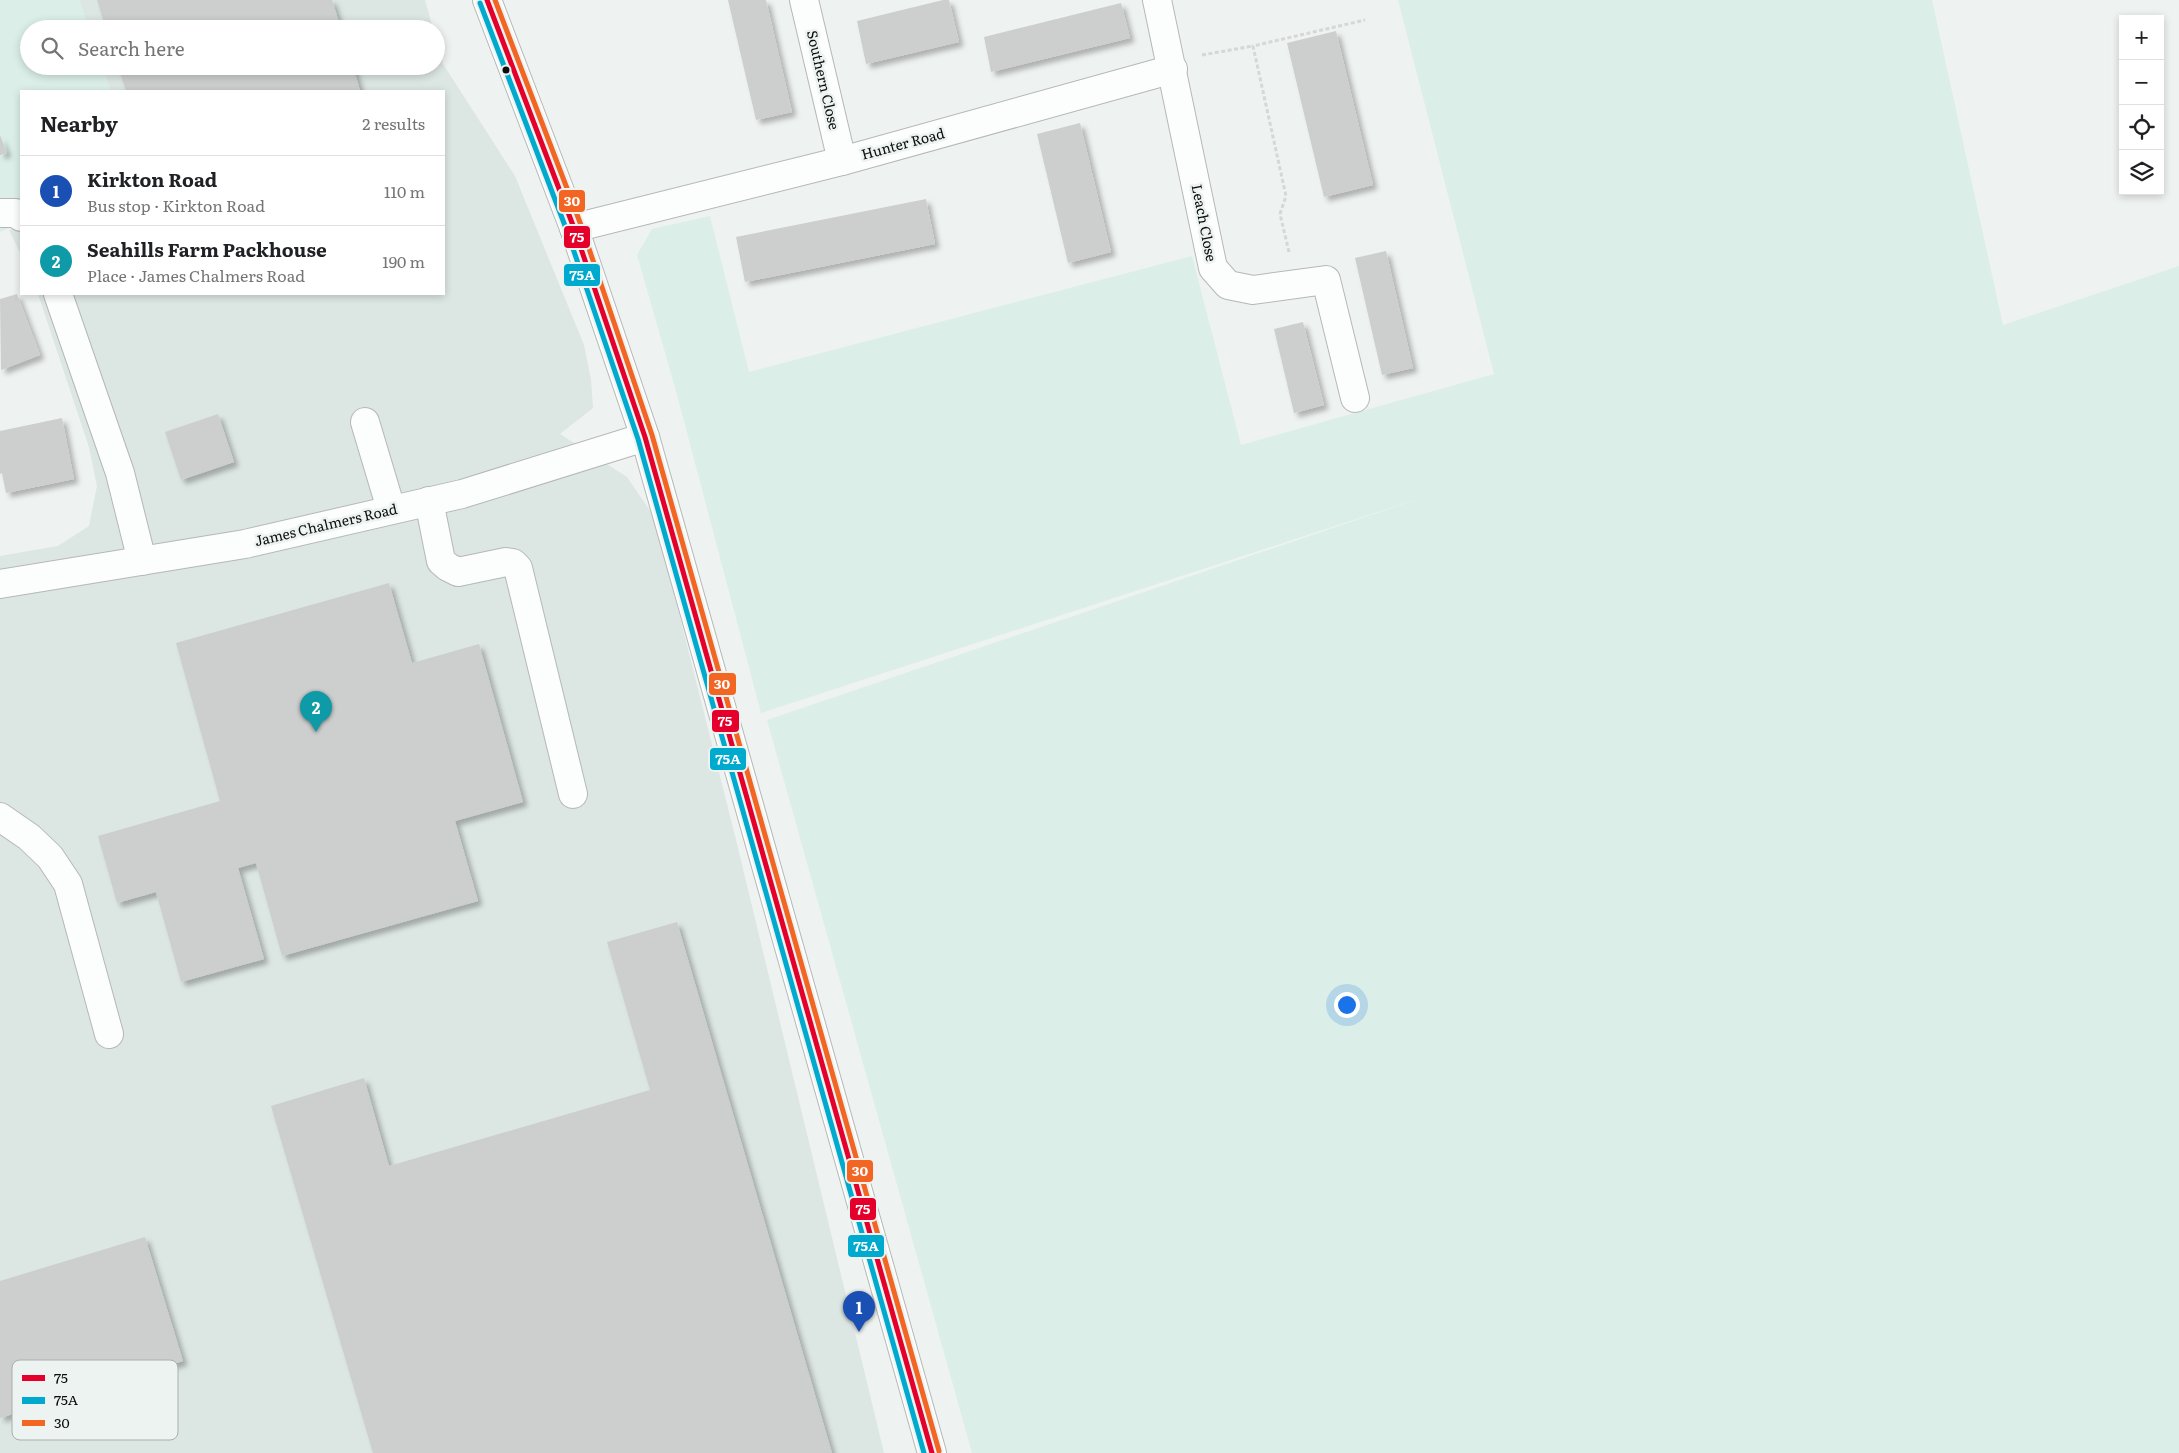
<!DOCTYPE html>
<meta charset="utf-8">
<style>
body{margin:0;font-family:Literata,serif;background:#f2f2f2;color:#202124}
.controls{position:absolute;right:15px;top:15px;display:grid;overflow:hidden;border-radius:0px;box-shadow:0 2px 8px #0003}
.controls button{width:45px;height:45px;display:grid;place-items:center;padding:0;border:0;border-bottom:1px solid #e0e0e0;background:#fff;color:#202124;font:25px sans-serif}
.you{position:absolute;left:1346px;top:1004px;width:18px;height:18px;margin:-12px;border:4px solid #fff;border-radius:50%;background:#1a73e8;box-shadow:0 0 0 8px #1a73e833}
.badge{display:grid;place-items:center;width:32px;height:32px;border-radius:50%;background:#0b8043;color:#fff;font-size:16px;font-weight:700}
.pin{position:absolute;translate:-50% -41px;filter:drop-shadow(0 1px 2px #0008)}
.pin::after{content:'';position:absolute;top:26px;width:18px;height:15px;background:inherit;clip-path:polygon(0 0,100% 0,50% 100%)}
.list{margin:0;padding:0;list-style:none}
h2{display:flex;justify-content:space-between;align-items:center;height:65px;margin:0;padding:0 20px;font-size:21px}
h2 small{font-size:16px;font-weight:400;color:#757577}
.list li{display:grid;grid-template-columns:32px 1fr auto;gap:15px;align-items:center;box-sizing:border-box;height:70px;padding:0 20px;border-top:1px solid #e0e0e0}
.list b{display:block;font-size:19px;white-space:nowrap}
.list p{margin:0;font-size:16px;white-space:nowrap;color:#757577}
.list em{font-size:16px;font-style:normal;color:#757577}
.icon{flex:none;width:28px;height:28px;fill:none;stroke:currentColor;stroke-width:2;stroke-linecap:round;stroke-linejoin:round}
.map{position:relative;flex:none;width:2179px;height:1453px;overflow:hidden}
.search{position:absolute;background:#fff;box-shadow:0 2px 8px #0003;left:20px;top:20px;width:425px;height:55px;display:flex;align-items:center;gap:12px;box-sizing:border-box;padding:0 18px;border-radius:28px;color:#757577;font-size:19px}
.panel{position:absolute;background:#fff;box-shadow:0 2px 8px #0003;left:20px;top:90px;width:425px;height:205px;border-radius:0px}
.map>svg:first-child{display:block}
</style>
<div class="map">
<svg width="2179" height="1453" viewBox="0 0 2179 1453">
<defs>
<filter id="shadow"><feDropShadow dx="4.5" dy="4.5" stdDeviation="2.5" flood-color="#0004"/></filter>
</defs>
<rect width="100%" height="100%" fill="#eef2f0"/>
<g fill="#dce6e2">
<polygon points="79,0 425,0 433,29 89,29"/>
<polygon points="436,40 443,64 515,176 584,345 591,380 593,408 560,434 627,477 655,518 736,840 884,1453 0,1453 0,556 58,546 89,526 97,486 89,447 38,294 444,294 444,91 111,91 102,66 436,66"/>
<polygon points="21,224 21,255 9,230"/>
</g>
<g fill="#dbefe8">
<polygon points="0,0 79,0 89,29 29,29 29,66 102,66 111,91 21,91 21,223 0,232"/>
<polygon points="1398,0 1932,0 2003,325 2179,266 2179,1453 972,1453 767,720 1430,495 761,713 676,391 637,255 652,229 710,216 749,372 1192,256 1241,445 1494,374"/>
</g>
<g fill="#cdcfce" filter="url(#shadow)">
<polygon points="97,0 332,0 341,29 106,29"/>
<polygon points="728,0 766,0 792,112 756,120"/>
<polygon points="943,0 949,0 959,42 866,64 857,21"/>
<polygon points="1121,3 1130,38 991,72 984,37"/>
<polygon points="1336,31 1373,185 1324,197 1287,43"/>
<polygon points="118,66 353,66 360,91 126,91"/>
<polygon points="1080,123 1111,252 1068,263 1037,134"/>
<polygon points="0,135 7,153 0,155"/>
<polygon points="926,199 935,244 745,282 736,237"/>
<polygon points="1386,251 1413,368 1382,375 1355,258"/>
<polygon points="17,294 40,355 1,370 0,299"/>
<polygon points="1303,322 1324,405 1294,413 1274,329"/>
<polygon points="218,414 234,462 181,480 165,432"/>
<polygon points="62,418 74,479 6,493 2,473 0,474 0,431"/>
<polygon points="389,583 412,663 479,644 523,802 455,821 478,901 282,956 256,863 238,868 264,959 181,982 156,892 117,903 98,836 220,801 176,643"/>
<polygon points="677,922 832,1453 373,1453 271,1106 364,1078 389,1166 650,1090 607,942"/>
<polygon points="145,1237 183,1361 0,1418 0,1281"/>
</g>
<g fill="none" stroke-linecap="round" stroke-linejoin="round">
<defs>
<g id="minor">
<polyline points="487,0 574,228 645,437 932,1453"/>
<polyline points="804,0 842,161"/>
<polyline points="1157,0 1213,268 1228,285 1253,290 1326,280 1355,398"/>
<polyline points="0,213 16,213 21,217"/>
<polyline points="574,228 842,161 1173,69"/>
<polyline points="58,294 120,473 142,561"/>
<polyline points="365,422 391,509"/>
<polyline points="429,501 441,561 448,567 458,572 506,562 513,563 518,568 573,794"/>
<polyline points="0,584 245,544 462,494 645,437"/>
<polyline points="0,817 29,837 50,857 68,884 109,1034"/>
</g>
</defs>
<use href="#minor" stroke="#b6b8b7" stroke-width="30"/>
<g stroke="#d6d7d6" stroke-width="3" stroke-dasharray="4 2.5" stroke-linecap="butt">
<polyline points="1202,55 1253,46"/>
<polyline points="1289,252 1280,214 1286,196 1253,46 1365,20"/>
</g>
<use href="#minor" stroke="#fcfdfd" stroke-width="28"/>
<defs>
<polyline id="bus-1" points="487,0 574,228 645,437 932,1453"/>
<polyline id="bus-2" points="480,3 567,231 638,439 924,1453"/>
<polyline id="bus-3" points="495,0 581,225 652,435 939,1451"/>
</defs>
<use href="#bus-1" stroke="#edf3f1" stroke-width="9"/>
<use href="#bus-2" stroke="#edf3f1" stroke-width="9"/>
<use href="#bus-3" stroke="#edf3f1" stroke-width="9"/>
<use href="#bus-1" stroke="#e4002b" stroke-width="5"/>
<use href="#bus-2" stroke="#00a9ce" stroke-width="5"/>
<use href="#bus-3" stroke="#f26522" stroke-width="5"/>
</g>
<circle fill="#0c0d0d" stroke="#edf3f1" stroke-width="2" cx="506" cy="70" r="4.5"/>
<g text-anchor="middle" stroke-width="5" stroke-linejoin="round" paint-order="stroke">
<g font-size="14" fill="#0c0d0d" stroke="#edf3f1">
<text transform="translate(823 80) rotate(77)" y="5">Southern Close</text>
<text transform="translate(903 144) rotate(-15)" y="5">Hunter Road</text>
<text transform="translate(1204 223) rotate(79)" y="5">Leach Close</text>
<text transform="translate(326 525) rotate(-13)" y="5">James Chalmers Road</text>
</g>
</g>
<rect x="12" y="1360" width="166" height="80" rx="8" fill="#edf3f1" stroke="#aaaead" stroke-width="1"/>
<rect x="22" y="1375" width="23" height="6" fill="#e4002b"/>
<rect x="22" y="1397" width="23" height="7" fill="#00a9ce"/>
<rect x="22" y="1420" width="23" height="6" fill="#f26522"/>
<g font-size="14" fill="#0c0d0d">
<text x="54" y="1383">75</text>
<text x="54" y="1405">75A</text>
<text x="54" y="1428">30</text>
</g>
<g stroke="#edf3f1" stroke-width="2">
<rect x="558" y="189" width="28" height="24" rx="5" fill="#f26522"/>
<rect x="563" y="225" width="28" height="24" rx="5" fill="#e4002b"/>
<rect x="563" y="263" width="38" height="24" rx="5" fill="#00a9ce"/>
<rect x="708" y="672" width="29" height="24" rx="5" fill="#f26522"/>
<rect x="711" y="709" width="29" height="24" rx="5" fill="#e4002b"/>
<rect x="709" y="747" width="38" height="24" rx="5" fill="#00a9ce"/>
<rect x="846" y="1159" width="28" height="24" rx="5" fill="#f26522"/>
<rect x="849" y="1197" width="28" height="24" rx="5" fill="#e4002b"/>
<rect x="847" y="1234" width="38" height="24" rx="5" fill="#00a9ce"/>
</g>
<g font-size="14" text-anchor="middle" font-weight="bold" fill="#fff">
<text x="572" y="206">30</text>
<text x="577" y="242">75</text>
<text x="582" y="280">75A</text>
<text x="722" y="689">30</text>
<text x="725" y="726">75</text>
<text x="728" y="764">75A</text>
<text x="860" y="1176">30</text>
<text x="863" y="1214">75</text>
<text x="866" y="1251">75A</text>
</g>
</svg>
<div class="controls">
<button>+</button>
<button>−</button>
<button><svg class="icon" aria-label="locate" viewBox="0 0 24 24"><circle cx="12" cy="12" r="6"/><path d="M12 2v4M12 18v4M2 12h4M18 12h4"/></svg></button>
<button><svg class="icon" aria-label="layers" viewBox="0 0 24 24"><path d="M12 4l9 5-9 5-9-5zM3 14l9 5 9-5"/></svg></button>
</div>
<div class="you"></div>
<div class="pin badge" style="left:859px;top:1332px;background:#1a4fb4">1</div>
<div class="pin badge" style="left:316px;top:732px;background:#0f9aa8">2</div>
<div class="search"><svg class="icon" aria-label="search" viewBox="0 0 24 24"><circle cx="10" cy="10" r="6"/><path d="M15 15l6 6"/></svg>Search here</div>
<section class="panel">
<h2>Nearby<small>2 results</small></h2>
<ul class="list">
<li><span class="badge" style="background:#1a4fb4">1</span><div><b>Kirkton Road</b><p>Bus stop · Kirkton Road</p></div><em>110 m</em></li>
<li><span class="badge" style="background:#0f9aa8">2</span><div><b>Seahills Farm Packhouse</b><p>Place · James Chalmers Road</p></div><em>190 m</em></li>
</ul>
</section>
</div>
